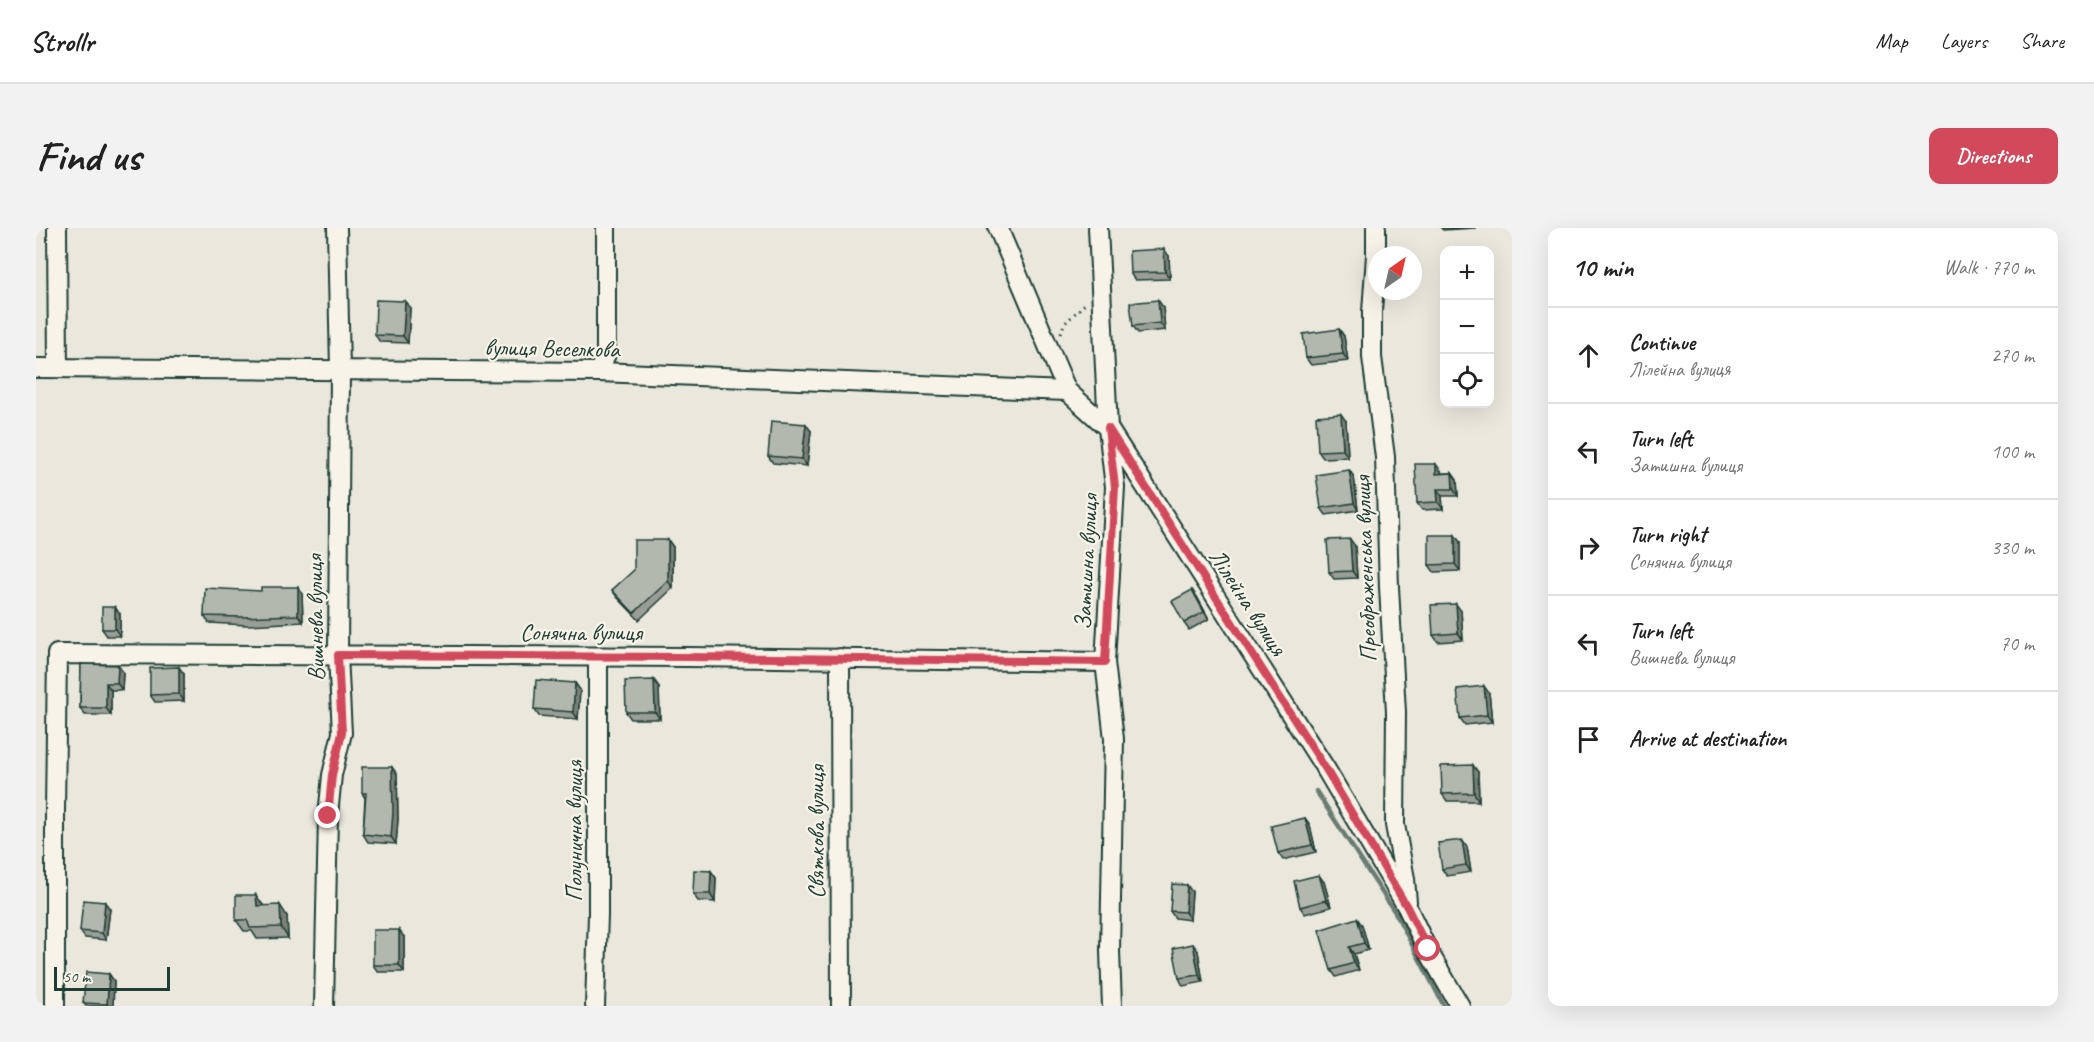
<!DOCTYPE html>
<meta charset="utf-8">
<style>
body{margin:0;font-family:Caveat,sans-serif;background:#f2f2f2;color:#222}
.controls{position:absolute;right:18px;top:18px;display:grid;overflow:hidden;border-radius:12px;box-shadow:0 6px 24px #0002}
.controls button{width:54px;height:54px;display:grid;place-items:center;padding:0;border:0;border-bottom:2px solid #e0e0e0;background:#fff;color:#222;font:30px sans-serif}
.compass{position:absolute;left:1332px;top:18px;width:54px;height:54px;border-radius:50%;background:#fff;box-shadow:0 6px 24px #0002;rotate:34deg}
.scale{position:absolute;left:18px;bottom:15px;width:116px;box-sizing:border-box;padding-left:6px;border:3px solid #1f3d34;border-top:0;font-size:16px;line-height:21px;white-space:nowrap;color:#1f3d34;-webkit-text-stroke:4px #f7f3e8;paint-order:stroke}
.stop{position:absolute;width:18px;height:18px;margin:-14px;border:4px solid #d1495b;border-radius:50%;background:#fff}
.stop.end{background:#d1495b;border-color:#fff;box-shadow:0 2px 6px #0008}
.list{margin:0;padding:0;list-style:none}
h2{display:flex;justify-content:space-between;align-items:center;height:78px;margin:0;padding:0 24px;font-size:26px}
h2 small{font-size:20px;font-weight:400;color:#767676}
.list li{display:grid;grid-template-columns:39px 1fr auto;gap:18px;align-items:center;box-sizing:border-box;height:96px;padding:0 24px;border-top:2px solid #e0e0e0}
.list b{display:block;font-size:22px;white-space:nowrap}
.list p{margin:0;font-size:20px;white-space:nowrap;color:#767676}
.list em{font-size:20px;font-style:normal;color:#767676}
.icon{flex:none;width:33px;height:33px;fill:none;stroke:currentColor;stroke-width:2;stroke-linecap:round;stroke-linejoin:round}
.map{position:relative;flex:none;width:1476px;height:778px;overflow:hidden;border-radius:12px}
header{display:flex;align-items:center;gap:36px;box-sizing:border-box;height:84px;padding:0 30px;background:#fff;border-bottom:2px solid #e0e0e0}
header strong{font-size:28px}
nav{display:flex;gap:33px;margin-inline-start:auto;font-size:21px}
.intro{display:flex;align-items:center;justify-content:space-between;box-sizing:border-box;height:144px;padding:0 36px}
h1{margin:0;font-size:42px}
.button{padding:15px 27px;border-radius:12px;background:#d1495b;color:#fff;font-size:21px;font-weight:700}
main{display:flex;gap:36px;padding:0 36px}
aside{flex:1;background:#fff;border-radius:12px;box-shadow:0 6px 24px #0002}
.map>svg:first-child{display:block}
</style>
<header>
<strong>Strollr</strong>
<nav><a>Map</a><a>Layers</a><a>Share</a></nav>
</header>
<div class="intro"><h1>Find us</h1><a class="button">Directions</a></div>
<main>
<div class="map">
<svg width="1476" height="778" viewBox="0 0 1476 778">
<rect width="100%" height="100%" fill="#eae8dd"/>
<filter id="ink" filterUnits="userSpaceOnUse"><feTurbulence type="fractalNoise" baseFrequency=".0167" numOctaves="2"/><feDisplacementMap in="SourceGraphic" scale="12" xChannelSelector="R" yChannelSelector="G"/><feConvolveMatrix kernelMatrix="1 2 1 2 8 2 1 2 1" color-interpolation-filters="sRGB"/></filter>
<g filter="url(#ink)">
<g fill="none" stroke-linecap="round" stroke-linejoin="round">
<polyline stroke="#6a7c72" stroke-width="4.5" points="1280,563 1360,686 1408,778"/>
<defs>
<g id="minor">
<polyline points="21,0 22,140"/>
<polyline points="962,0 1031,163 1072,200 1291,543 1371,679 1391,721 1424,778"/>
<polyline points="1062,0 1072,200 1079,259 1069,434 1078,511 1074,723 1076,778"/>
<polyline points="1340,0 1340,27 1336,84 1336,129 1349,229 1353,359 1360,484 1359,597 1369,651 1371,674"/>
<polyline points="0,140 563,144 1031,163"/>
<polyline points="563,144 570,126 570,0"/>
<polyline points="804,430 805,778"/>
<polyline points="19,778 19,582 21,426 651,429 1069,434"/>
<polyline points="288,778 292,588 296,547 306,505 302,427 304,141 301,0"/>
<polyline points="559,778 562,687 562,429"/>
</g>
</defs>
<use href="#minor" stroke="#1f3d34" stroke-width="22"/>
<polyline stroke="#1f3d34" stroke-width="3" stroke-dasharray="1.5 4.5" stroke-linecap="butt" points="1025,105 1028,96 1051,74"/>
<use href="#minor" stroke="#f7f3e8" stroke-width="18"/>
</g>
<g fill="#999e96" stroke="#1f3d34" stroke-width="1.5">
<polygon points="1405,0 1440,0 1407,2"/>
<polygon points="1133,28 1134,51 1099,52 1094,45"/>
<polygon points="1127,79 1129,102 1102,105 1097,98"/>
<polygon points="374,80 372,115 344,114 339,107"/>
<polygon points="1303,101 1308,108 1312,133 1275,137 1270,130"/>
<polygon points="1310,193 1312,229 1287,230 1282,223"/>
<polygon points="775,203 771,238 737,235 732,228"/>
<polygon points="1313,242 1318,249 1322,282 1290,287 1285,280"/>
<polygon points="1405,243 1405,245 1416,245 1421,252 1422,268 1406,268 1407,281 1386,282 1381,275"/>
<polygon points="632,312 637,319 637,360 603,392 581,369 576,362"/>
<polygon points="1424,314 1424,343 1398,344 1393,337"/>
<polygon points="1319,318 1321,350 1298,351 1293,344"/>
<polygon points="1156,362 1161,369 1173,391 1153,402 1148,395"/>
<polygon points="266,366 267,394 211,397 173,395 168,388"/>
<polygon points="1425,383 1427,412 1402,414 1397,407"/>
<polygon points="84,386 84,408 71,408 66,401"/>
<polygon points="45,436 87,444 86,462 75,462 75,487 49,487 44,480"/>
<polygon points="148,446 148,473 119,474 114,467"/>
<polygon points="618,452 623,459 624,491 595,491 590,484"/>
<polygon points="539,455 544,462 542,491 503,488 498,481"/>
<polygon points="1453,465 1456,494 1429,497 1424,490"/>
<polygon points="1442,544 1443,573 1411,573 1406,566"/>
<polygon points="361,546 362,591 360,616 332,614 327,606 329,570 326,565"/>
<polygon points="1269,590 1274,597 1280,624 1247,632 1242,625"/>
<polygon points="1431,619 1435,644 1411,648 1406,641"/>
<polygon points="675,643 680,650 679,674 662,673 657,666"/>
<polygon points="1288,654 1295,679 1269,686 1264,679"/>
<polygon points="1156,664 1154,692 1139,690 1134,683"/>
<polygon points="227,677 251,688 252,710 221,711 216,703 208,703 200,692"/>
<polygon points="74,681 70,712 49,710 44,703"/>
<polygon points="1326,697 1333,722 1318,726 1323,742 1300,749 1295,742"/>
<polygon points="368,709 368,744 342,744 337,737"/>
<polygon points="1162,723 1167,754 1147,758 1143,750"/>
<polygon points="73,746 78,753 77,778 50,778 47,775"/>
</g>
<g fill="#7d817a" stroke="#1f3d34" stroke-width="1.5">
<polygon points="1128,21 1133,28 1134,51 1129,44"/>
<polygon points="1122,72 1127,79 1129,102 1124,95"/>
<polygon points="369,73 374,80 372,115 367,108"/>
<polygon points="1303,101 1308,108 1312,133 1307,126"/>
<polygon points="1305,186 1310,193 1312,229 1307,222"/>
<polygon points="770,196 775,203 771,238 766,231"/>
<polygon points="1400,236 1405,243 1405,253 1400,246"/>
<polygon points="1313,242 1318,249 1322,282 1318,275"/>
<polygon points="1416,245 1421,252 1422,268 1417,261"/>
<polygon points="1401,261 1406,268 1407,281 1402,274"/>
<polygon points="1419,307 1424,314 1424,343 1419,336"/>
<polygon points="1314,311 1319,318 1321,350 1316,343"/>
<polygon points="632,312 637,319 637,360 632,353"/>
<polygon points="262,359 266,366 267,394 262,387"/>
<polygon points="1156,362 1161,369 1173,391 1168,384"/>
<polygon points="1420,376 1425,383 1427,412 1422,405"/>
<polygon points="79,379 84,386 84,408 79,401"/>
<polygon points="82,437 87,444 86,462 81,455"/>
<polygon points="143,439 148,446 148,473 143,466"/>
<polygon points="618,452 623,459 624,491 619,484"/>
<polygon points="70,455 75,462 75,487 70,480"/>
<polygon points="539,455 544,462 542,491 537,484"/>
<polygon points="1448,458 1453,465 1456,494 1451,487"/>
<polygon points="1437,537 1442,544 1443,573 1438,565"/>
<polygon points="356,539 361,546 362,591 360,616 355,609"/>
<polygon points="1269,590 1274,597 1280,624 1276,617"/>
<polygon points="1426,612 1431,619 1435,644 1430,637"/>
<polygon points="675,643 680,650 679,674 674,666"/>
<polygon points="1283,647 1288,654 1295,679 1290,672"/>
<polygon points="1151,657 1156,664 1154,692 1149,684"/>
<polygon points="220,667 227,677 228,689 221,678"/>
<polygon points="69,674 74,681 70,712 66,705"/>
<polygon points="244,677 251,688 252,710 245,699"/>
<polygon points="1321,690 1326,697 1333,722 1328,715"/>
<polygon points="363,702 368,709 368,744 363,737"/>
<polygon points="1157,716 1162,723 1167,754 1163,747"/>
<polygon points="1313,719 1318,726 1323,742 1318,735"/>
<polygon points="73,746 78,753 77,778 72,778 71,776"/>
</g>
<g fill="#b2b8ae" stroke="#1f3d34" stroke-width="1.5">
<polygon points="1128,21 1129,44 1094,45 1093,23"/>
<polygon points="340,72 369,73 367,108 339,107"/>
<polygon points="1122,72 1124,95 1097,98 1094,75"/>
<polygon points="1303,101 1307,126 1270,130 1267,106"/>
<polygon points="1305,186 1307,222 1282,223 1280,188"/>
<polygon points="735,193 770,196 766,231 732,228"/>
<polygon points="1379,236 1400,236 1400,246 1416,245 1417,261 1401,261 1402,274 1381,275"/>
<polygon points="1313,242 1318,275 1285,280 1280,247"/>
<polygon points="1393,307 1419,307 1419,336 1393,337"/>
<polygon points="1314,311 1316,343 1293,344 1291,312"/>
<polygon points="598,312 632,312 632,353 598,385 576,362 598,342"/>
<polygon points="225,359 262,359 262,387 206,389 168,388 169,360 225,363"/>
<polygon points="1156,362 1168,384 1148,395 1136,373"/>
<polygon points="1420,376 1422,405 1397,407 1395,377"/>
<rect x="66" y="379" width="13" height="22"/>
<polygon points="45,436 82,437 81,455 70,455 70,480 44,480"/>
<polygon points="143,439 143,466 114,467 114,440"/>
<polygon points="500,452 539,455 537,484 498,481"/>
<polygon points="618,452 619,484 590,484 589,453"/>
<polygon points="1448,458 1451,487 1424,490 1421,461"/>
<polygon points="1437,537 1438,565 1406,566 1405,538"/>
<polygon points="326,539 356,539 357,584 355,609 327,606 330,565 326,565"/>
<polygon points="1269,590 1276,617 1242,625 1235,598"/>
<polygon points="1426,612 1430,637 1406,641 1402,615"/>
<polygon points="658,642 675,643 674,666 657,666"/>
<polygon points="1283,647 1290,672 1264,679 1258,653"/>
<polygon points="1136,656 1151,657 1149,684 1134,683"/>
<polygon points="200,667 220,667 221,678 244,677 245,699 214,700 211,692 200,692"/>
<polygon points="47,672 69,674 66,705 44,703"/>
<polygon points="1321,690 1328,715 1313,719 1318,735 1295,742 1283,702"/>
<rect x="337" y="702" width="26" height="35"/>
<polygon points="1157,716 1163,747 1143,750 1137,720"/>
<polygon points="50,744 73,746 71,776 47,775"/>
</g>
</g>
<g fill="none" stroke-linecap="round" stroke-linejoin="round" filter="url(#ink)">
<polyline stroke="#d1495b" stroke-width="8" points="292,588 296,547 306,505 302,427 651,429 1069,434 1079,259 1072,200 1291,543 1371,679 1392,721"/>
</g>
<g text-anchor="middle" stroke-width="4.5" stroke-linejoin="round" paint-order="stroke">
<g font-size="24" fill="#1f3d34" stroke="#f7f3e8">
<text transform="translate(516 120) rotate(1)" y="8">вулиця Веселкова</text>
<text transform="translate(1050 334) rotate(-87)" y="8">Затишна вулиця</text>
<text transform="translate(1329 341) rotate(-92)" y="8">Преображенська вулиця</text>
<text transform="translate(1212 374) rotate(57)" y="8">Лілейна вулиця</text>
<text transform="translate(279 390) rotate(-91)" y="8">Вишнева вулиця</text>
<text x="545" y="412">Сонячна вулиця</text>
<text transform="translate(538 603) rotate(-90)" y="8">Полунична вулиця</text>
<text transform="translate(780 604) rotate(-90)" y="8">Святкова вулиця</text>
</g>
</g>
</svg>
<div class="controls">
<button>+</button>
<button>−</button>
<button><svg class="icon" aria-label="locate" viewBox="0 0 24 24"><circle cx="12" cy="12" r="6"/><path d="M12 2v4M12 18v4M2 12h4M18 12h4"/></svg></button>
</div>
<svg class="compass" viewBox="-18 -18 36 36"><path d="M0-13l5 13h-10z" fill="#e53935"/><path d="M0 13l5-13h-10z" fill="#767676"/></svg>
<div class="scale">50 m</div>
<div class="stop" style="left:1392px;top:721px"></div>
<div class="stop end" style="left:292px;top:588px"></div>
</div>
<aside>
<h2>10 min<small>Walk · 770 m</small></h2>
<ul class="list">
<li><svg class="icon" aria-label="ahead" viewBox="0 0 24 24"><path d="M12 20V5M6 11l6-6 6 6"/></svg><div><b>Continue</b><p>Лілейна вулиця</p></div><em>270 m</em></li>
<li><svg class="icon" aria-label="left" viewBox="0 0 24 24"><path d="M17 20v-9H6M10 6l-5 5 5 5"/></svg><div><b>Turn left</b><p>Затишна вулиця</p></div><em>100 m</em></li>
<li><svg class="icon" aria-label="right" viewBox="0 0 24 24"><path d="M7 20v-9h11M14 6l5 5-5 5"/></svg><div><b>Turn right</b><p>Сонячна вулиця</p></div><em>330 m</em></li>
<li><svg class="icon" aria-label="left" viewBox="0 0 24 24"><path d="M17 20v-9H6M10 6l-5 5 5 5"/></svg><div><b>Turn left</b><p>Вишнева вулиця</p></div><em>70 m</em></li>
<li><svg class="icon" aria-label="arrive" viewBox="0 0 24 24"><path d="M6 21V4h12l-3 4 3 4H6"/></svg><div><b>Arrive at destination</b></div></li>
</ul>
</aside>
</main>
